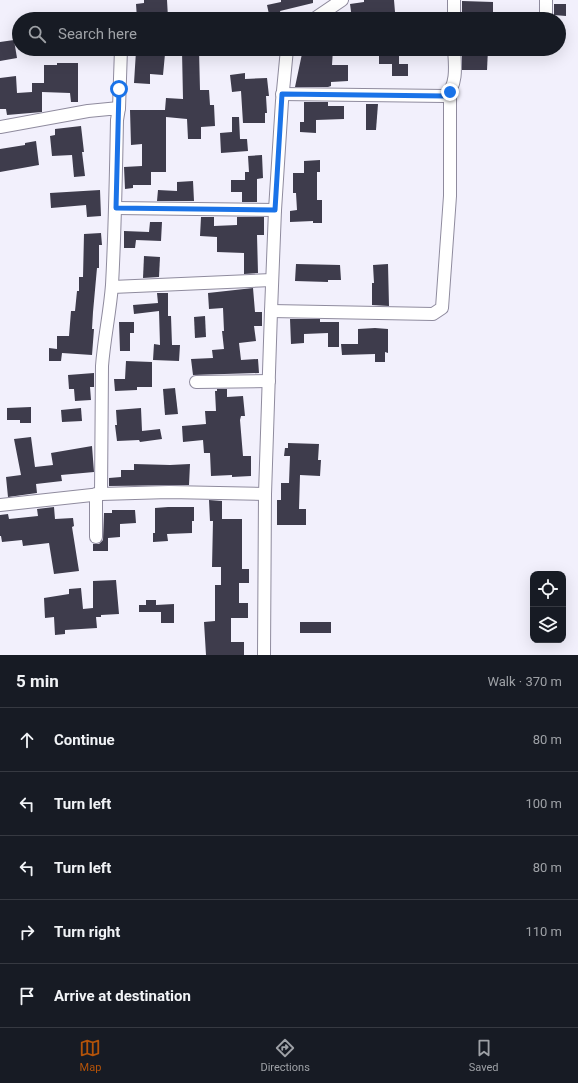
<!DOCTYPE html>
<meta charset="utf-8">
<style>
body{margin:0;font-family:Roboto,sans-serif;background:#242831;color:#f1f3f6}
.controls{position:absolute;right:12px;bottom:12px;display:grid;overflow:hidden;border-radius:8px;box-shadow:0 4px 16px #0002}
.controls button{width:36px;height:36px;display:grid;place-items:center;padding:0;border:0;border-bottom:1px solid #363941;background:#171b24;color:#f1f3f6;font:20px sans-serif}
.stop{position:absolute;width:12px;height:12px;margin:-9px;border:3px solid #1a73e8;border-radius:50%;background:#fff}
.stop.end{background:#1a73e8;border-color:#fff;box-shadow:0 1px 4px #0008}
.list{margin:0;padding:0;list-style:none}
h2{display:flex;justify-content:space-between;align-items:center;height:52px;margin:0;padding:0 16px;font-size:17px}
h2 small{font-size:13px;font-weight:400;color:#9ea1a6}
.list li{display:grid;grid-template-columns:26px 1fr auto;gap:12px;align-items:center;box-sizing:border-box;height:64px;padding:0 16px;border-top:1px solid #363941}
.list b{display:block;font-size:15px;white-space:nowrap}
.list em{font-size:13px;font-style:normal;color:#9ea1a6}
.icon{flex:none;width:22px;height:22px;fill:none;stroke:currentColor;stroke-width:2;stroke-linecap:round;stroke-linejoin:round}
.map{position:relative;flex:none;width:578px;height:655px;overflow:hidden}
.search{position:absolute;background:#171b24;box-shadow:0 4px 16px #0002;left:12px;right:12px;top:12px;height:44px;display:flex;align-items:center;gap:10px;box-sizing:border-box;padding:0 14px;border-radius:22px;color:#9ea1a6;font-size:15px}
.sheet{height:372px;background:#171b24}
nav{display:flex;justify-content:space-around;align-items:center;box-sizing:border-box;height:56px;border-top:1px solid #363941;background:#171b24;font-size:11px;color:#9ea1a6}
nav a{display:grid;justify-items:center;gap:2px}
nav .on{color:#b45309}
.map>svg:first-child{display:block}
</style>
<div class="map">
<svg width="578" height="655" viewBox="0 0 578 655">
<rect width="100%" height="100%" fill="#f2f0fc"/>
<g fill="#3e3c4c">
<polygon points="144,0 167,0 168,18 137,19 136,4 144,3"/>
<polygon points="281,0 313,0 313,3 280,11 282,19 270,19 267,5 281,2"/>
<polygon points="364,0 394,0 395,12 377,13 378,19 352,19 350,4 364,2"/>
<polygon points="462,1 493,2 493,12 490,12 490,19 462,19"/>
<polygon points="554,4 566,4 566,16 554,15"/>
<polygon points="14,40 17,58 0,61 0,42"/>
<polygon points="303,49 333,49 332,65 348,65 348,81 331,82 331,86 328,87 295,87"/>
<polygon points="379,49 390,49 390,55 399,55 399,64 408,64 408,76 392,76 392,64 379,64"/>
<polygon points="462,49 488,49 487,70 462,70"/>
<polygon points="199,50 200,90 209,90 210,105 214,105 215,126 201,127 201,139 188,139 187,119 166,117 166,172 151,172 151,185 133,185 133,188 125,189 124,167 142,166 142,144 131,145 130,110 165,110 166,98 183,99 182,51"/>
<polygon points="136,51 151,51 151,53 165,54 163,75 150,74 150,84 134,83"/>
<polygon points="57,63 78,63 78,102 71,102 70,93 42,92 42,112 7,115 6,109 0,109 0,78 16,76 17,93 32,92 32,83 44,83 44,65 57,65"/>
<polygon points="245,73 245,79 267,78 269,96 266,96 267,113 265,113 265,123 243,123 241,91 232,92 230,75"/>
<polygon points="304,102 328,102 328,106 344,106 344,119 316,120 316,133 300,132 300,122 304,122"/>
<polygon points="366,104 378,104 376,130 366,130"/>
<polygon points="232,117 239,117 240,139 247,139 248,151 221,153 220,133 232,132"/>
<polygon points="81,126 84,152 82,152 85,176 74,177 72,155 52,156 50,136 55,135 55,129"/>
<polygon points="36,141 39,165 0,172 0,149 25,145 25,143"/>
<polygon points="262,155 263,178 257,179 257,202 242,202 242,192 231,192 231,180 245,180 245,172 249,172 248,156"/>
<polygon points="320,160 320,172 317,172 317,200 322,200 322,223 313,223 313,221 290,222 290,211 297,210 296,193 293,193 293,173 304,173 304,161"/>
<polygon points="193,181 194,201 157,201 158,190 177,191 177,182"/>
<polygon points="100,190 101,216 87,217 86,205 51,208 50,193"/>
<polygon points="201,217 214,217 214,226 237,225 237,217 264,217 264,235 257,235 258,273 244,274 244,253 217,252 217,237 200,236"/>
<polygon points="150,222 162,222 161,241 136,240 135,248 124,248 124,231 149,232"/>
<polygon points="101,233 102,245 99,245 99,268 97,268 93,312 92,329 94,329 92,355 62,353 61,361 49,361 49,348 57,349 57,336 69,336 71,311 75,311 77,291 79,291 79,277 83,277 84,234"/>
<polygon points="144,256 160,257 159,277 143,278"/>
<polygon points="296,264 340,265 341,280 328,280 328,282 295,281"/>
<polygon points="388,264 389,306 372,305 372,283 374,283 373,265"/>
<polygon points="253,288 255,312 262,312 262,326 254,326 256,341 239,343 241,360 258,359 259,373 193,375 191,359 213,358 212,350 224,349 222,331 224,331 223,308 209,309 208,293"/>
<polygon points="157,293 168,293 168,316 171,316 172,345 180,345 179,361 153,360 154,344 160,345 159,311 134,314 133,305 158,303"/>
<polygon points="205,316 206,337 195,338 194,317"/>
<polygon points="290,319 320,319 320,322 339,322 339,347 328,347 328,333 304,334 304,343 291,344"/>
<polygon points="119,322 134,322 134,333 130,333 130,351 120,351"/>
<polygon points="375,328 388,329 388,353 385,352 385,362 375,362 375,354 342,355 341,344 358,344 358,329"/>
<polygon points="126,361 152,362 152,387 137,387 137,390 115,391 114,379 125,379"/>
<polygon points="94,373 94,387 90,387 91,400 75,401 74,389 69,389 68,375"/>
<polygon points="175,388 178,414 165,415 163,389"/>
<polygon points="217,389 227,389 227,397 243,396 245,416 241,416 240,420 243,456 251,456 251,476 232,477 232,475 211,476 210,453 204,453 203,440 183,442 182,426 206,424 205,411 216,411 215,391 217,391"/>
<polygon points="31,407 31,423 20,423 20,420 7,420 7,408"/>
<polygon points="81,408 82,421 62,422 61,410"/>
<polygon points="141,408 142,431 160,429 162,439 140,442 139,440 117,441 115,425 117,425 116,410"/>
<polygon points="31,437 35,467 53,465 51,453 92,446 94,472 61,475 62,481 36,484 37,493 8,497 6,477 21,475 14,439"/>
<polygon points="288,443 319,444 318,460 321,460 320,476 300,475 299,509 306,509 306,525 277,525 277,500 281,500 281,483 289,483 290,456 284,456 285,448 288,448"/>
<polygon points="134,464 170,465 190,464 189,485 109,486 109,478 121,477 121,470 134,470"/>
<polygon points="209,500 222,501 222,519 242,519 242,569 249,569 249,583 239,583 239,603 248,603 248,618 231,618 231,642 244,642 244,655 206,655 204,622 215,621 215,585 221,585 221,567 212,567 213,521 210,521"/>
<polygon points="54,507 55,519 73,518 74,526 72,527 79,571 54,574 49,543 23,546 22,540 2,542 1,536 0,536 0,515 8,514 9,519 38,516 37,509"/>
<polygon points="168,507 194,507 194,521 192,521 192,533 167,534 168,541 153,542 153,533 155,533 155,508"/>
<polygon points="112,510 135,510 136,523 120,524 120,537 108,538 108,551 93,551 93,544 99,544 103,540 104,513 112,513"/>
<polygon points="116,580 119,614 101,615 101,617 96,617 97,628 65,630 65,634 55,635 54,617 45,618 44,598 69,594 69,589 81,588 83,609 93,608 93,581"/>
<polygon points="146,600 156,600 156,605 174,604 174,623 161,623 161,612 139,612 139,605 146,605"/>
<rect x="300" y="622" width="31" height="11"/>
</g>
<g fill="none" stroke-linecap="round" stroke-linejoin="round">
<defs>
<g id="minor">
<polyline points="454,0 454,19"/>
<polyline points="546,0 546,19"/>
<polyline points="314,19 342,0"/>
<path d="M282 94 445 96C458 86 455 64 454 49"/>
<polyline points="119,108 121,49"/>
<path d="M0 127 88 111 119 108 117 120C116 175 115 230 112 285 110 312 104 339 102 366L101 494"/>
<polyline points="116,208 275,210"/>
<polyline points="112,287 272,280"/>
<polyline points="271,311 433,314 442,308 450,196 450,92"/>
<polyline points="196,382 269,381"/>
<polyline points="0,505 101,494 169,492 265,494"/>
<polyline points="96,537 96,494"/>
<polyline points="264,655 265,494 271,311 275,210 282,101 287,49"/>
</g>
</defs>
<use href="#minor" stroke="#8f8b9e" stroke-width="14"/>
<use href="#minor" stroke="#fff" stroke-width="12"/>
</g>
<g fill="none" stroke-linecap="round" stroke-linejoin="round">
<polyline stroke="#1a73e8" stroke-width="5" points="119,89 116,208 275,210 282,94 445,96 450,92"/>
</g>
</svg>
<div class="controls">
<button><svg class="icon" aria-label="locate" viewBox="0 0 24 24"><circle cx="12" cy="12" r="6"/><path d="M12 2v4M12 18v4M2 12h4M18 12h4"/></svg></button>
<button><svg class="icon" aria-label="layers" viewBox="0 0 24 24"><path d="M12 4l9 5-9 5-9-5zM3 14l9 5 9-5"/></svg></button>
</div>
<div class="stop" style="left:119px;top:89px"></div>
<div class="stop end" style="left:450px;top:92px"></div>
<div class="search"><svg class="icon" aria-label="search" viewBox="0 0 24 24"><circle cx="10" cy="10" r="6"/><path d="M15 15l6 6"/></svg>Search here</div>
</div>
<section class="sheet">
<h2>5 min<small>Walk · 370 m</small></h2>
<ul class="list">
<li><svg class="icon" aria-label="ahead" viewBox="0 0 24 24"><path d="M12 20V5M6 11l6-6 6 6"/></svg><div><b>Continue</b></div><em>80 m</em></li>
<li><svg class="icon" aria-label="left" viewBox="0 0 24 24"><path d="M17 20v-9H6M10 6l-5 5 5 5"/></svg><div><b>Turn left</b></div><em>100 m</em></li>
<li><svg class="icon" aria-label="left" viewBox="0 0 24 24"><path d="M17 20v-9H6M10 6l-5 5 5 5"/></svg><div><b>Turn left</b></div><em>80 m</em></li>
<li><svg class="icon" aria-label="right" viewBox="0 0 24 24"><path d="M7 20v-9h11M14 6l5 5-5 5"/></svg><div><b>Turn right</b></div><em>110 m</em></li>
<li><svg class="icon" aria-label="arrive" viewBox="0 0 24 24"><path d="M6 21V4h12l-3 4 3 4H6"/></svg><div><b>Arrive at destination</b></div></li>
</ul>
</section>
<nav>
<a class="on"><svg class="icon" aria-label="map" viewBox="0 0 24 24"><path d="M3 6l6-2 6 2 6-2v14l-6 2-6-2-6 2zM9 4v14M15 6v14"/></svg>Map</a>
<a><svg class="icon" aria-label="directions" viewBox="0 0 24 24"><path d="M12 3l9 9-9 9-9-9zM9 14v-3h6M13 9l2 2-2 2"/></svg>Directions</a>
<a><svg class="icon" aria-label="saved" viewBox="0 0 24 24"><path d="M7 4h10v16l-5-4-5 4z"/></svg>Saved</a>
</nav>
